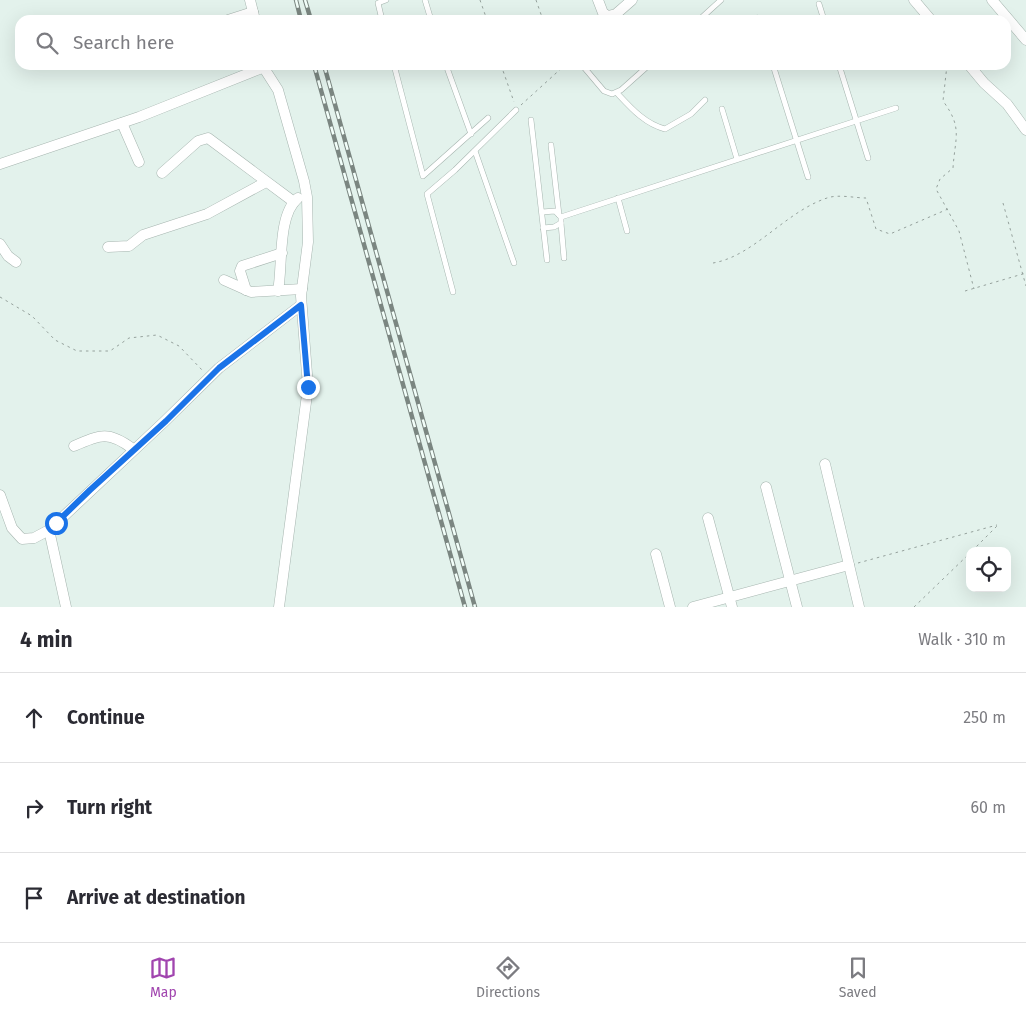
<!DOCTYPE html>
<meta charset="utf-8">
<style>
body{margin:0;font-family:"Fira Sans",sans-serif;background:#f7f7f7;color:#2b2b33}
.controls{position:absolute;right:15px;bottom:15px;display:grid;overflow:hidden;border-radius:10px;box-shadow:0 5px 20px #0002}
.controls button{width:45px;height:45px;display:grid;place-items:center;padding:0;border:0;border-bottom:1px solid #e1e1e2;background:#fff;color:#2b2b33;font:25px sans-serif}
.stop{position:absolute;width:15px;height:15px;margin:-11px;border:4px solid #1a73e8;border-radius:50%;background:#fff}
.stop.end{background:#1a73e8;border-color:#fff;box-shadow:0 1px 5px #0008}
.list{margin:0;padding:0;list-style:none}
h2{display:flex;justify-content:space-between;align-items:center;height:65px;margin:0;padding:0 20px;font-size:21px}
h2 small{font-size:16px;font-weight:400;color:#7c7c81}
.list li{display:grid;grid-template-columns:32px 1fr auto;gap:15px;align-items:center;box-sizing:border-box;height:90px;padding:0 20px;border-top:1px solid #e1e1e2}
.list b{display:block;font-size:19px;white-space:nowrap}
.list em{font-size:16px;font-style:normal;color:#7c7c81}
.icon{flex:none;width:28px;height:28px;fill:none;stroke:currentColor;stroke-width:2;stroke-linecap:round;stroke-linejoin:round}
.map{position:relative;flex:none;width:1026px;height:607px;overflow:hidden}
.search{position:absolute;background:#fff;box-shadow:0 5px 20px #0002;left:15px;right:15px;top:15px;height:55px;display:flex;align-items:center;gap:12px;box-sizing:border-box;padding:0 18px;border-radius:15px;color:#7c7c81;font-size:19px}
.sheet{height:335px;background:#fff}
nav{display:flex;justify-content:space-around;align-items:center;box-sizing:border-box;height:70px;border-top:1px solid #e1e1e2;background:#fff;font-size:14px;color:#7c7c81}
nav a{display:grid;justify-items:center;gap:2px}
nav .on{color:#a145af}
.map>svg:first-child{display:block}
</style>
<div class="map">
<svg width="1026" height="607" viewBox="0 0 1026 607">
<rect width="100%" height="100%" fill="#e3f2ec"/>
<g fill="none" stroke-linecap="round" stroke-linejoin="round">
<defs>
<g id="lane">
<polyline points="425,0 431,20"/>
<polyline points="819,4 824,20"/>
<polyline points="757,18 758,20"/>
<polyline points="382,20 378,3 386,0"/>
<polyline points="699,20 721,0"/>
<polyline points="394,65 423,176 488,118"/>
<polyline points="446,65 471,134"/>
<polyline points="582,65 604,91 612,94 621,90 649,65"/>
<polyline points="773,65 808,177"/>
<polyline points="839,65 868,158"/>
<path d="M617 93C631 108 645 124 665 129L691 114 705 100"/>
<polyline points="722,109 737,159"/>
<polyline points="531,120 547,260"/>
<polyline points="551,145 559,215"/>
<polyline points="475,151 514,263"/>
<polyline points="618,198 627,231"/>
<polyline points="542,212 555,211 561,217 561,223 554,227 543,228"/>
<polyline points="561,217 896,108"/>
<polyline points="561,223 564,258"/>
<polyline points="453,292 427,194 455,170 516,110"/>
</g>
<g id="street">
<polyline points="250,0 255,20"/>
<polyline points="598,0 603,13 608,16 616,14 632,0"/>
<polyline points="914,0 931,20"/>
<polyline points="992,0 1026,40"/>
<polyline points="228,20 253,12"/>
<polyline points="262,65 278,90 304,181 307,197 308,242 301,296 308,387 279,607"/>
<polyline points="969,65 984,83 1007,104 1026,130"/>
<polyline points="122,123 139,162"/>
<polyline points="0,164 139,117 262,68"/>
<polyline points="162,173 198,141 208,138 294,202"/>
<polyline points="0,244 8,256 16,262"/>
<polyline points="108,247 129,246 143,235 207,214 266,182"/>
<polyline points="224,280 251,292 302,289"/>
<polyline points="246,290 240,271 242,266 282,253"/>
<path d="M278 291C283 266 277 215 298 198"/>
<path d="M74 446C101 434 109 431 133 449"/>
<polyline points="825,464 859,607"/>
<polyline points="766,487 797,607"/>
<polyline points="0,495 12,528 22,539 34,538 49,530 165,421 219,368 301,305"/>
<polyline points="708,518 732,607"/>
<polyline points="49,530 66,607"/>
<polyline points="656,554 670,607"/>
<polyline points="693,607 849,565"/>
</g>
</defs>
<use href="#lane" stroke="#a6b5af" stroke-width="6"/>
<use href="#street" stroke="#a6b5af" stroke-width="11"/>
<g stroke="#95a19c" stroke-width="1" stroke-dasharray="2.5 4" stroke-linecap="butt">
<polyline points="480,0 487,20"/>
<polyline points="536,0 543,20"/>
<polyline points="501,65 514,102"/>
<path d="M947 65 943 101C963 128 955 137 953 168L940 179 936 189 959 231 974 289"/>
<polyline points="521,105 565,65"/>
<polyline points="1003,203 1026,286"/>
<path d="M713 263C754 256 785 212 827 198 838 194 855 198 866 198L876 229 890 234 948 209"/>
<polyline points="965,291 1026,273"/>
<polyline points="0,297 32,316 55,340 77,351 110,351 129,338 157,335 179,346 203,371"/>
<polyline points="972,551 997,526"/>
<polyline points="858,563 997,525"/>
<polyline points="914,607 970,553"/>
</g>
<use href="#lane" stroke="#fff" stroke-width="5"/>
<use href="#street" stroke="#fff" stroke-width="10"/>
<defs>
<g id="rail">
<polyline points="296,0 301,20"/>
<polyline points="305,0 311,20"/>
<polyline points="314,65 465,607"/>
<polyline points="324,65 475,607"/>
</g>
</defs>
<use href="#rail" stroke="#7b8681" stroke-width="4.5"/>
<use href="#rail" stroke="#f2fef9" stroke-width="2.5" stroke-dasharray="8" stroke-linecap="butt"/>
</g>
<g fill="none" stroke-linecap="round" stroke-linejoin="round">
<polyline stroke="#1a73e8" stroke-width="6" points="56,523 90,490 166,421 219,368 301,305 308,387"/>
</g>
</svg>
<div class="controls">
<button><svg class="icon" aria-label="locate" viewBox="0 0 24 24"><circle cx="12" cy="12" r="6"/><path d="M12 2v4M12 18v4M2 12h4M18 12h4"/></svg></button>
</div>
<div class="stop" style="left:56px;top:523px"></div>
<div class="stop end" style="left:308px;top:387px"></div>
<div class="search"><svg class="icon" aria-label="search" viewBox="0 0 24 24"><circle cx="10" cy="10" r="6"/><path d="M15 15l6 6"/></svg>Search here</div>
</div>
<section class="sheet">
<h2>4 min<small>Walk · 310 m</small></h2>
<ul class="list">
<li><svg class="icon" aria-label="ahead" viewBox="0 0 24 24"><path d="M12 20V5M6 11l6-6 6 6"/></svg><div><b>Continue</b></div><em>250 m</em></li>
<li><svg class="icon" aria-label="right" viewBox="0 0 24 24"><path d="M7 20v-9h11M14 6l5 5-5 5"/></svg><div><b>Turn right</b></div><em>60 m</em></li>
<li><svg class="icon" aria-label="arrive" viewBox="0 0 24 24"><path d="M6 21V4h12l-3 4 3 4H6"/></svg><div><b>Arrive at destination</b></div></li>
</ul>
</section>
<nav>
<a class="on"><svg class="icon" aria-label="map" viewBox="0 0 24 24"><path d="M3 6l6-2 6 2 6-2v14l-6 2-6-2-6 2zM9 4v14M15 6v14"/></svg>Map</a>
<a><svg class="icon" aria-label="directions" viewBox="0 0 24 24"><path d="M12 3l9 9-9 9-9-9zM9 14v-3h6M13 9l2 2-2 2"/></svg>Directions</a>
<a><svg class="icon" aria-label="saved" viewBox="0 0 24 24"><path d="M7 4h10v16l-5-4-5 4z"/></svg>Saved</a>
</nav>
